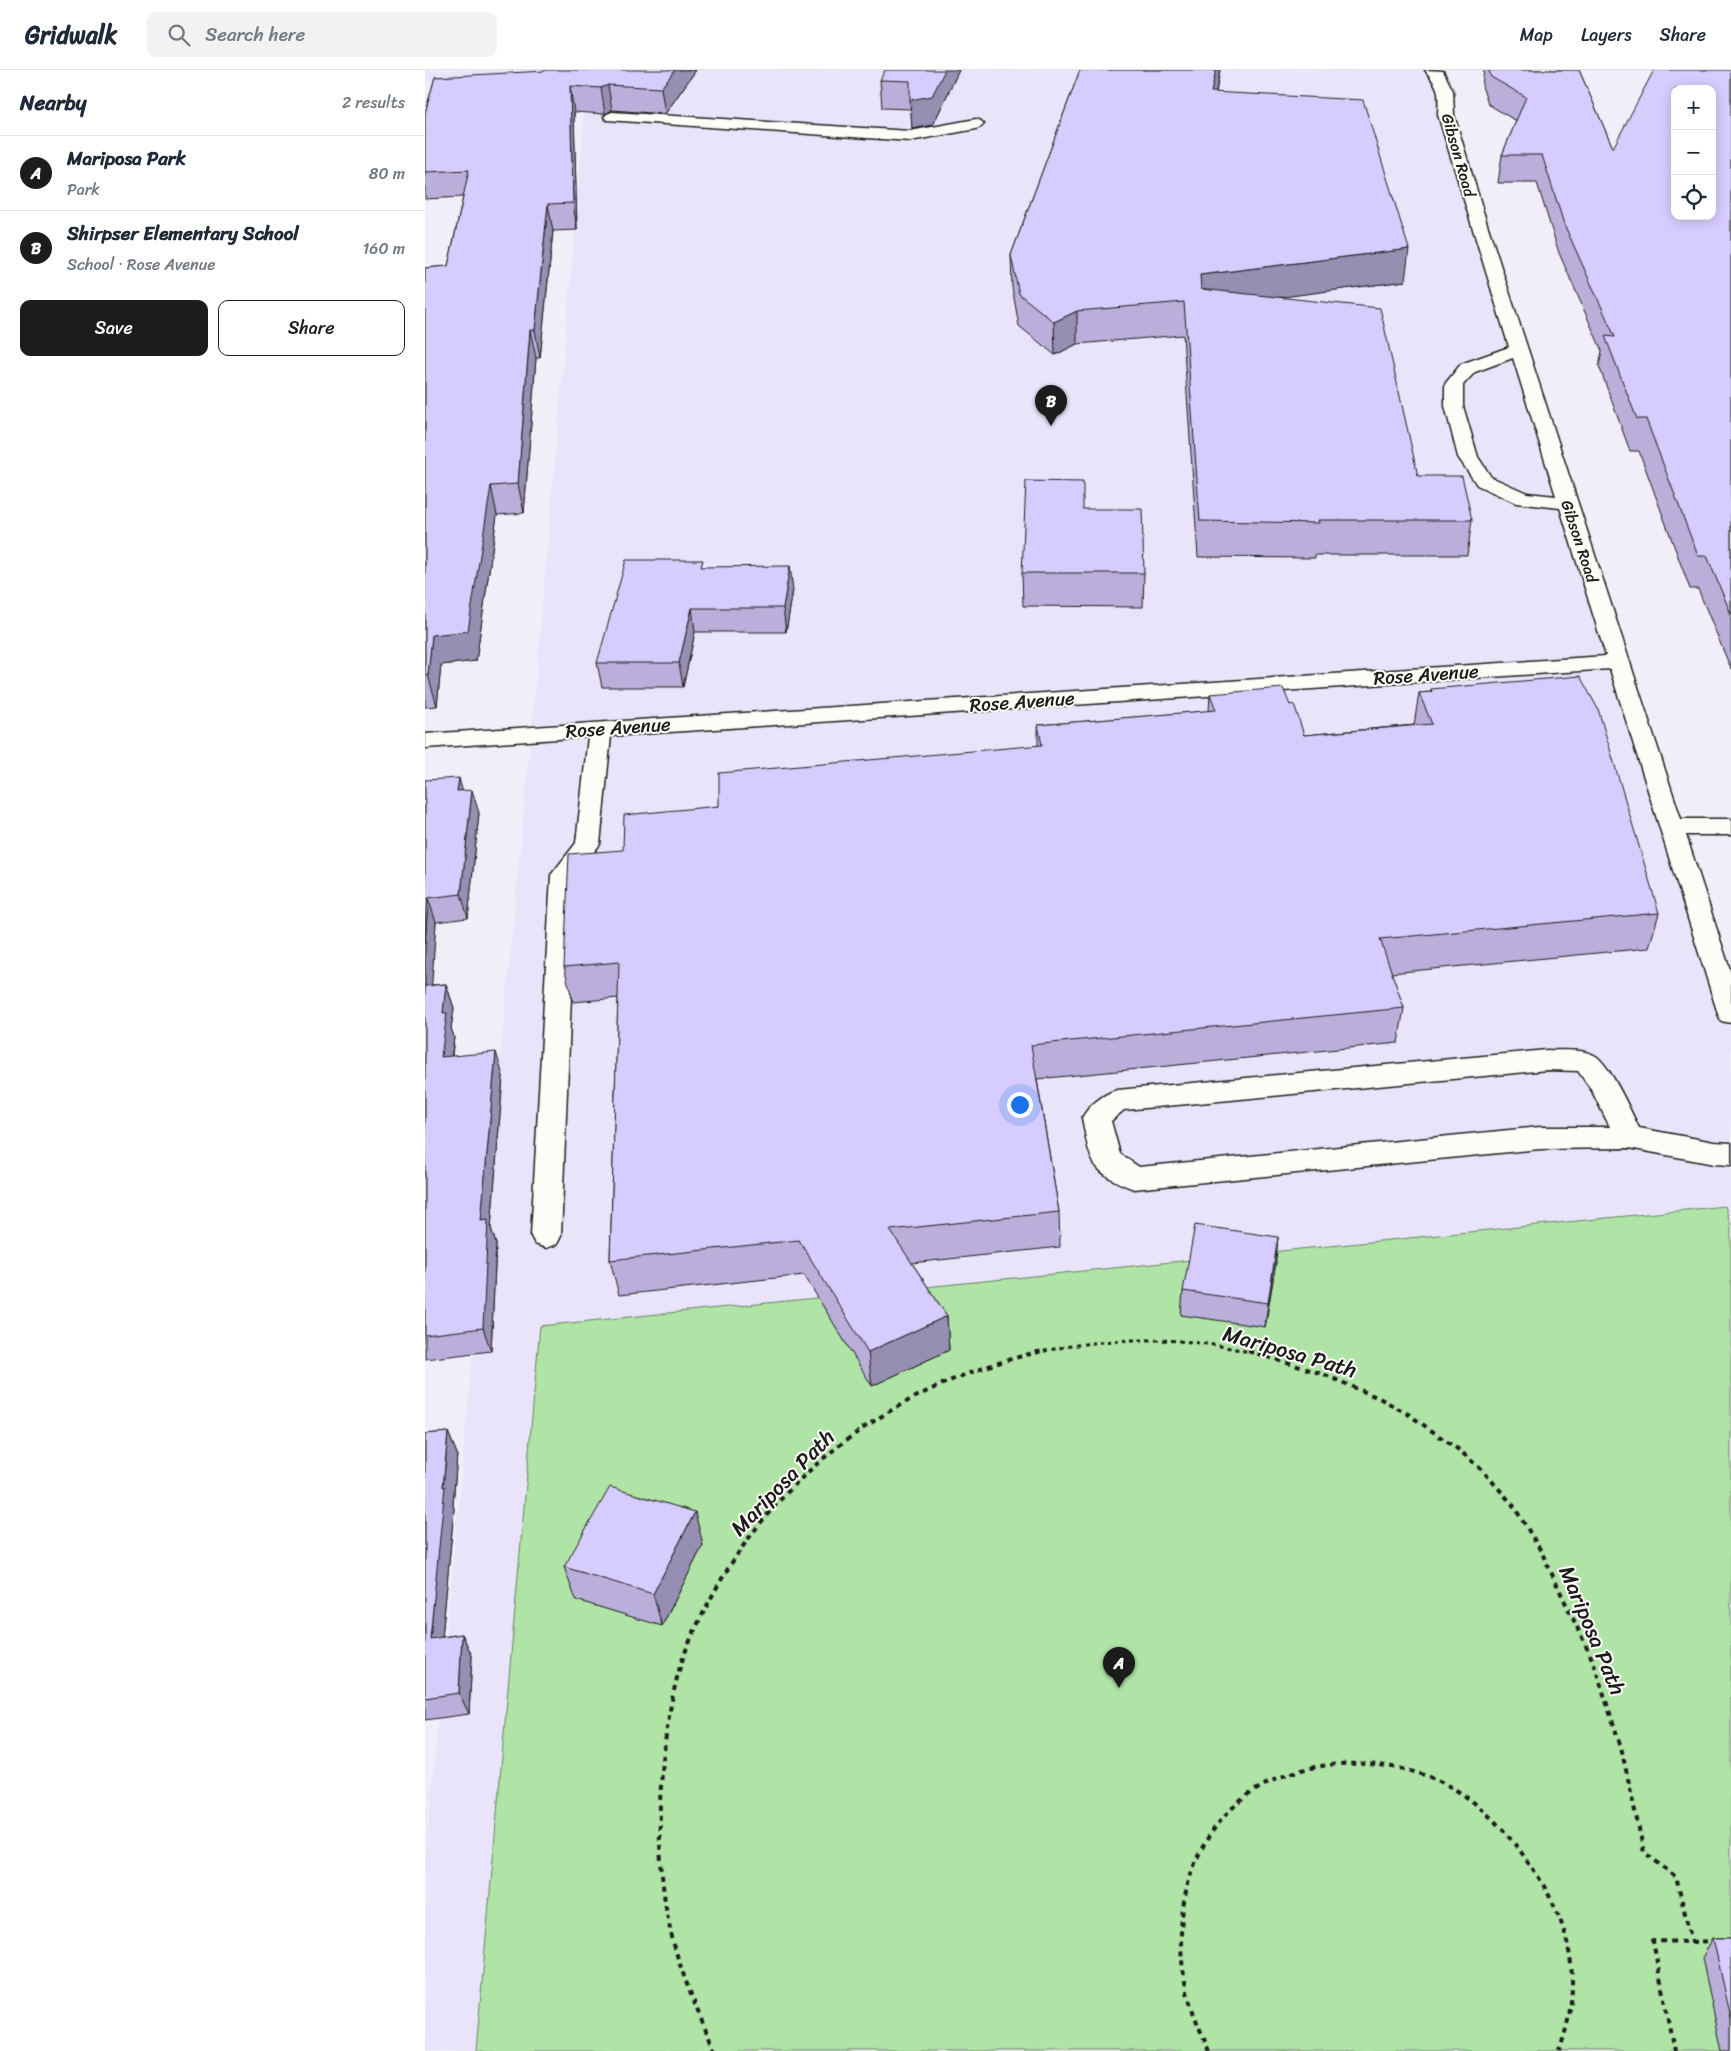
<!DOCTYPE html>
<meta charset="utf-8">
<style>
body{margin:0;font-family:Sriracha,sans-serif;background:#f2f2f3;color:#1f2937}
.controls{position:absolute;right:15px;top:15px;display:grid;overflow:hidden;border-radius:10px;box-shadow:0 2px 12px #0003}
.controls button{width:45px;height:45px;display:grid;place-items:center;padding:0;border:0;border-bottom:1px solid #e0e1e3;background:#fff;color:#1f2937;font:25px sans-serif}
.you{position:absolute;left:594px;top:1034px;width:18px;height:18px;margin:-12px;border:4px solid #fff;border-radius:50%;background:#1a73e8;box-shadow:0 0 0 8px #1a73e833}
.badge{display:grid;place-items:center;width:32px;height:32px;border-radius:50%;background:#1c1c1c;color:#fff;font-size:16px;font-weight:700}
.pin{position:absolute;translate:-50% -41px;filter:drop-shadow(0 1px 2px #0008)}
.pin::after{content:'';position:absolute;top:26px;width:18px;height:15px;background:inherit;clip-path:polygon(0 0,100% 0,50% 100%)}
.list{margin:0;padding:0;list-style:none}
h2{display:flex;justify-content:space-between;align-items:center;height:65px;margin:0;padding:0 20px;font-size:21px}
h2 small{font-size:16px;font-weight:400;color:#747a83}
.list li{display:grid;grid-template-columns:32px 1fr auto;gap:15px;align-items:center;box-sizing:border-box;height:75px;padding:0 20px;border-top:1px solid #e0e1e3}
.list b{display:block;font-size:19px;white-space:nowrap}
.list p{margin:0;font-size:16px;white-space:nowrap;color:#747a83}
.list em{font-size:16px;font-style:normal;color:#747a83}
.actions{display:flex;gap:10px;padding:15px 20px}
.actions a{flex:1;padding:11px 0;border:1px solid #1c1c1c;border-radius:10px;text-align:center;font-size:18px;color:#1c1c1c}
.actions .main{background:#1c1c1c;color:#fff}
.icon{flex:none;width:28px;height:28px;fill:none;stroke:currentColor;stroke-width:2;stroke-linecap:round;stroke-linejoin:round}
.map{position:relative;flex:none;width:1306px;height:1981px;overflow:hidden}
header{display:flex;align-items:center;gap:30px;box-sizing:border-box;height:70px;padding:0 25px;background:#fff;border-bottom:1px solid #e0e1e3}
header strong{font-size:24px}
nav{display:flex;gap:28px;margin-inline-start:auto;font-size:18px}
.search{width:350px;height:45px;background:#f2f2f3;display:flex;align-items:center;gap:12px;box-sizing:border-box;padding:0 18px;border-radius:10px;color:#747a83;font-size:19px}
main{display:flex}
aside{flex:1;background:#fff}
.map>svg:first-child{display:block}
</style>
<header>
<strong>Gridwalk</strong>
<div class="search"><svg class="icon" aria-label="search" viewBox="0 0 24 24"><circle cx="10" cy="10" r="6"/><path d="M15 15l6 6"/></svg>Search here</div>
<nav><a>Map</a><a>Layers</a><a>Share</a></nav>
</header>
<main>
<aside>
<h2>Nearby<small>2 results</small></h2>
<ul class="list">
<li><span class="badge">A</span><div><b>Mariposa Park</b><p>Park</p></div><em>80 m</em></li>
<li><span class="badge">B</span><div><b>Shirpser Elementary School</b><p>School · Rose Avenue</p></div><em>160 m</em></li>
</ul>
<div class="actions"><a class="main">Save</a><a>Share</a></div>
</aside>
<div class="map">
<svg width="1306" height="1981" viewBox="0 0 1306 1981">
<rect width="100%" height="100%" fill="#f2eef9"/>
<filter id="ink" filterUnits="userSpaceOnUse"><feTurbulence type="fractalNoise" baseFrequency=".02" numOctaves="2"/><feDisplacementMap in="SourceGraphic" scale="10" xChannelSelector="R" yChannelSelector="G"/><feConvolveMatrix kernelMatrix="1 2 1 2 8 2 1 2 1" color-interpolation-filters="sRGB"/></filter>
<g filter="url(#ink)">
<polygon fill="#eae4fa" points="0,0 1007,0 1013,4 1306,944 1306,1981 0,1981 0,1787 106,663 159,52 159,5 0,11"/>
<polygon fill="#afe4a6" stroke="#668061" points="1300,1136 1306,1155 1306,1981 51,1981 115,1256"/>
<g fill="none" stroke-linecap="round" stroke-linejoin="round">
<defs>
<g id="minor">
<path d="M1000 0 1018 1 1028 21 1029 45 1062 154 1256 749H1306V765H1261L1306 903V953L1296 951 1293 944 1185 599 186 666 175 774 151 806 136 1166 132 1174 121 1178 110 1174 106 1166 126 805 151 773 163 667 0 678V664L1181 586 1135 438 1091 433 1052 415 1033 387 1020 336V314L1036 294 1084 277 1013 45C1014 19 1015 20 1000 0ZM1088 288 1131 426 1102 423 1066 407 1053 387 1038 336V315L1050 302Z"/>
<polygon points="187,42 485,61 551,49 556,51 559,54 556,57 551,59 485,71 182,50 179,47 182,44"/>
<path d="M1122 980C1136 981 1156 978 1169 985 1184 992 1206 1042 1214 1058L1289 1072 1306 1073V1095L1289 1094 1204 1078 1115 1079 709 1119C697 1115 680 1107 672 1097 663 1088 660 1061 657 1048 664 1035 678 1024 692 1020ZM1122 1000 1153 1001 1167 1021 1185 1057H1115L714 1097 695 1084 686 1051 699 1040Z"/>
</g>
</defs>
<use href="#minor" stroke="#1c1c1c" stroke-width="3"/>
<path stroke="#1c1c1c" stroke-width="3" stroke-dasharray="4 4" stroke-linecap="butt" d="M611 1283C682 1266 757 1265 828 1283"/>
<g stroke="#1c1c1c" stroke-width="4" stroke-dasharray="5 5" stroke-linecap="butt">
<polyline points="823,1281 898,1304 956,1329 983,1344 1034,1380 1058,1401 1088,1435 1116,1481 1168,1591 1196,1677 1219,1782 1251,1807 1267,1872 1228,1871 1249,1981"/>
<polyline points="1267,1872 1289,1871"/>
<path d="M290 1981C272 1940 253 1898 244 1854 236 1815 234 1773 235 1733 237 1690 242 1646 253 1604 260 1578 273 1553 285 1530 354 1399 474 1314 617 1281"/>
<path d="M784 1981C775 1959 764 1936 760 1912 740 1802 795 1702 915 1694 954 1692 997 1699 1031 1720 1066 1742 1092 1774 1114 1808 1149 1864 1157 1919 1134 1981"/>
</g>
<use href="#minor" fill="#fdfcf7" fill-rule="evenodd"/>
</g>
<g fill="#b9afda" stroke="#1c1c1c">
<polygon points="271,0 240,44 187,40 180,44 149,42 152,160 128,161 115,288 111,288 99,443 72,445 51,591 16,595 12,636 0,637 0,198 23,196 38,127 0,129 0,43 10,7"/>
<polygon points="534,0 508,55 487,59 486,39 457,38 455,10"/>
<polygon points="655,0 795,0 791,23 980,211 854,227 993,406 1047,450 1042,485 890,485 890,488 773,487 758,265 652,274 630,285 594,256 587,217 586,185"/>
<polygon points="1059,0 1154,0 1188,78 1306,1 1306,599 1273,519 1265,519 1214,381 1205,381 1174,296 1177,281 1134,183 1112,113 1073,113 1077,85 1091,51 1063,34 1057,16"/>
<polygon points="658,439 719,503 718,537 598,536 597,503"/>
<polygon points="279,497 368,520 361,562 270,562 258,617 177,617 172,593"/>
<polygon points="1006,619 1234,843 1224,878 966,903 979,938 973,973 612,1009 634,1142 635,1177 487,1193 522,1246 524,1280 447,1316 379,1205 194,1225 185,1190 193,928 148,932 139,897 198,780 294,736 613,676 613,655 784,641 785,624 865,635 879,665 989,655 994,623 1005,622"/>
<polygon points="0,710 37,720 54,743 43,848 11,852 6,915 21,914 29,938 26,958 29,967 27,986 78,1006 66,1158 71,1174 66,1281 0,1289"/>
<polygon points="851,1192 840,1257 756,1245 758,1221"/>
<polygon points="23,1362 32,1384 28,1435 29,1439 17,1567 37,1564 47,1586 44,1644 0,1650 0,1364"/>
<polygon points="278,1475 237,1556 151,1530 139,1497"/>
<polygon points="1288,1868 1306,1868 1306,1981 1297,1981 1277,1888"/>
</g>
<g fill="#968fb2" stroke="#1c1c1c">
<polygon points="250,0 271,0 240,44 236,18"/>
<polygon points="520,0 534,0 508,55 487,59 485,30"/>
<polygon points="791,0 795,0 785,53 786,22"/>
<polygon points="183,15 187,40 180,44 176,18"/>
<polygon points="145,16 149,42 152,160 148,133"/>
<polygon points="123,134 128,161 115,288 110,260"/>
<polygon points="984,179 980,211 774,238 775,205"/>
<polygon points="652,241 652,274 630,285 629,252"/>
<polygon points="105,260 111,288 99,443 93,414"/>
<polygon points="66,416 72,445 51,591 16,595 12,636 3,605 7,565"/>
<polygon points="365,496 368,520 361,562 358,538"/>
<polygon points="267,538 270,562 258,617 254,593"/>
<polygon points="34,708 40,731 32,721"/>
<polygon points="47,720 54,743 43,848 36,824"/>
<polygon points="3,828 11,852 5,940 0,926 0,874"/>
<polygon points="21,914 29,938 26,958 29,967 23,1011 16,987 18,943"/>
<polygon points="71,982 78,1006 66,1158 71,1174 66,1281 58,1258 56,1151"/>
<polygon points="853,1167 851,1192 840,1257 843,1233"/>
<polygon points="522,1246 524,1280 447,1316 443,1282"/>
<polygon points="23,1362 32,1384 28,1435 29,1439 15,1590 5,1569"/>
<polygon points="270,1442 278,1475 237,1556 228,1524"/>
<polygon points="37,1564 47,1586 44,1644 34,1623"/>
</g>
<g fill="#d7ccfe" stroke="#1c1c1c" fill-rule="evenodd">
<polygon points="120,0 250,0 236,18 183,15 176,18 145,16 148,133 123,134 110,260 105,260 93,414 66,416 43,561 7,565 3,605 0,605 0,198 23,196 44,100 0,102 0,43 10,7 120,1"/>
<polygon points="460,0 520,0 507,26 485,30 485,11 455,10"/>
<polygon points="655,0 791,0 786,22 938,30 984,179 775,205 776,219 955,238 993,406 1037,406 1047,450 893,450 894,453 775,451 759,232 652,241 629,252 594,224 586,185"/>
<path d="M1064 0H1154L1188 78 1229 0H1305L1306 1V544L1282 486H1273L1221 349H1212L1180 266 1190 267 1139 154 1117 85H1077L1101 27 1066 7ZM1250 19H1287V146H1250Z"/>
<polygon points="601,411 658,412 658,439 717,439 719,503 597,503"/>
<polygon points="201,490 278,490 276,497 365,496 358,538 267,538 254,593 172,593"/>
<polygon points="1155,606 1173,639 1234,843 955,869 979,938 606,975 634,1142 465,1160 522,1246 443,1282 374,1170 185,1190 194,892 139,897 144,784 198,780 199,745 294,736 294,703 617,675 613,655 791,640 785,624 858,618 865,635 869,634 879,665 1007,654 994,623 1007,622 1006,619"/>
<polygon points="34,708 32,721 47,720 36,824 3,828 0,874 0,710"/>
<polygon points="21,914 18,943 22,943 16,987 71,982 56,1151 63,1150 58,1258 0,1265 0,916"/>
<polygon points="770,1155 853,1167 843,1233 758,1221"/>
<polygon points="23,1362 18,1417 20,1416 5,1569 37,1564 34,1623 0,1628 0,1364"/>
<polygon points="185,1417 270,1442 228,1524 139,1497"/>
<polygon points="1288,1868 1306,1868 1306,1948"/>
</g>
</g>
<g text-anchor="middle" stroke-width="4" stroke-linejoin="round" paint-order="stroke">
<g font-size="16" fill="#1c1c1c" stroke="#fdfcf7">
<text transform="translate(1034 85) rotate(74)" y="6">Gibson Road</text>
<text transform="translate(1155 471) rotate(72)" y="6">Gibson Road</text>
</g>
<g font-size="19" fill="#1c1c1c" stroke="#fdfcf7">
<text transform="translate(1001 604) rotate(-4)" y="7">Rose Avenue</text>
<text transform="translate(597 631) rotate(-4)" y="7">Rose Avenue</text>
<text transform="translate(193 657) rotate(-4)" y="7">Rose Avenue</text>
</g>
<g font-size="22" fill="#1c1c1c" stroke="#fdfcf7">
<text transform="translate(865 1281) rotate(16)" y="8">Mariposa Path</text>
<text transform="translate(357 1412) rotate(-46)" y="8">Mariposa Path</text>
<text transform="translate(1168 1560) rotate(67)" y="8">Mariposa Path</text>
</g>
</g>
</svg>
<div class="controls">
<button>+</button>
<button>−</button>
<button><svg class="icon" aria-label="locate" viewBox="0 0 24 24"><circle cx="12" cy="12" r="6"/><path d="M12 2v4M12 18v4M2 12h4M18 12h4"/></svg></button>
</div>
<div class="you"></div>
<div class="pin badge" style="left:694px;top:1618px">A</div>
<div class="pin badge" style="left:626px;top:356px">B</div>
</div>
</main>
